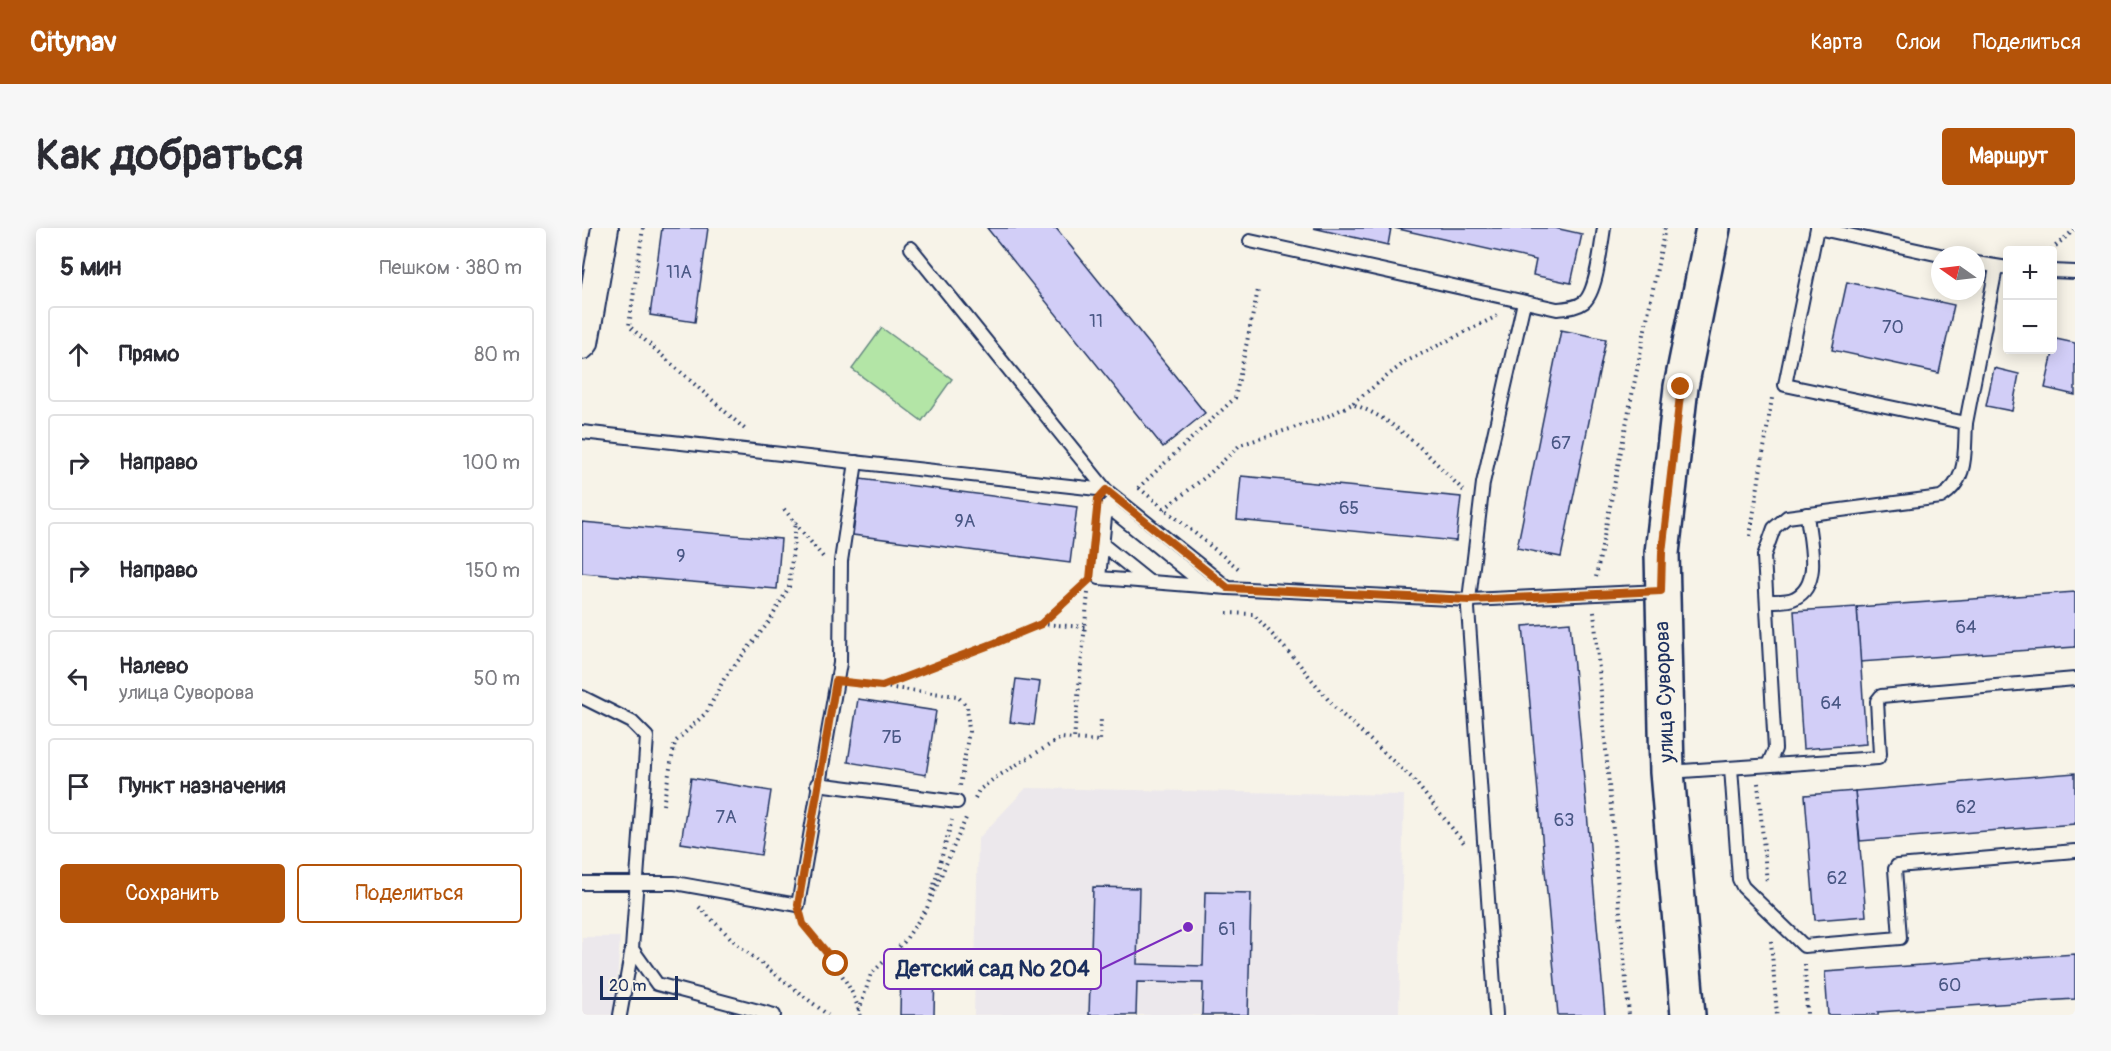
<!DOCTYPE html>
<html lang="ru">
<meta charset="utf-8">
<style>
body{margin:0;font-family:Pangolin,sans-serif;background:#f7f7f7;color:#2b2b33}
.controls{position:absolute;right:18px;top:18px;display:grid;overflow:hidden;border-radius:6px;box-shadow:0 3px 15px #0003}
.controls button{width:54px;height:54px;display:grid;place-items:center;padding:0;border:0;border-bottom:2px solid #e1e1e2;background:#fff;color:#2b2b33;font:30px sans-serif}
.compass{position:absolute;left:1349px;top:18px;width:54px;height:54px;border-radius:50%;background:#fff;box-shadow:0 3px 15px #0003;rotate:284deg}
.scale{position:absolute;left:18px;bottom:15px;width:78px;box-sizing:border-box;padding-left:6px;border:3px solid #1b2f5e;border-top:0;font-size:16px;line-height:21px;white-space:nowrap;color:#1b2f5e;-webkit-text-stroke:4px #f7f3e8;paint-order:stroke}
.stop{position:absolute;width:18px;height:18px;margin:-14px;border:4px solid #b45309;border-radius:50%;background:#fff}
.stop.end{background:#b45309;border-color:#fff;box-shadow:0 2px 6px #0008}
.list{margin:0;padding:0;list-style:none}
h2{display:flex;justify-content:space-between;align-items:center;height:78px;margin:0;padding:0 24px;font-size:26px}
h2 small{font-size:20px;font-weight:400;color:#7c7c81}
.list li{display:grid;grid-template-columns:39px 1fr auto;gap:18px;align-items:center;box-sizing:border-box;height:96px;margin:0 12px 12px;padding:0 12px;border:2px solid #e1e1e2;border-radius:6px}
.list b{display:block;font-size:22px;white-space:nowrap}
.list p{margin:0;font-size:20px;white-space:nowrap;color:#7c7c81}
.list em{font-size:20px;font-style:normal;color:#7c7c81}
.actions{display:flex;gap:12px;padding:18px 24px}
.actions a{flex:1;padding:14px 0;border:2px solid #b45309;border-radius:6px;text-align:center;font-size:21px;color:#b45309}
.actions .main{background:#b45309;color:#fff}
.icon{flex:none;width:33px;height:33px;fill:none;stroke:currentColor;stroke-width:2;stroke-linecap:round;stroke-linejoin:round}
.map{position:relative;flex:none;width:1493px;height:787px;overflow:hidden;border-radius:6px}
header{display:flex;align-items:center;gap:36px;box-sizing:border-box;height:84px;padding:0 30px;background:#b45309;color:#fff}
header strong{font-size:28px}
nav{display:flex;gap:33px;margin-inline-start:auto;font-size:21px}
.intro{display:flex;align-items:center;justify-content:space-between;box-sizing:border-box;height:144px;padding:0 36px}
h1{margin:0;font-size:42px}
.button{padding:15px 27px;border-radius:6px;background:#b45309;color:#fff;font-size:21px;font-weight:700}
main{display:flex;gap:36px;padding:0 36px}
aside{flex:1;background:#fff;border-radius:6px;box-shadow:0 3px 15px #0003}
.map>svg:first-child{display:block}
</style>
<header>
<strong>Citynav</strong>
<nav><a>Карта</a><a>Слои</a><a>Поделиться</a></nav>
</header>
<div class="intro"><h1>Как добраться</h1><a class="button">Маршрут</a></div>
<main>
<aside>
<h2>5 мин<small>Пешком · 380 m</small></h2>
<ul class="list">
<li><svg class="icon" aria-label="ahead" viewBox="0 0 24 24"><path d="M12 20V5M6 11l6-6 6 6"/></svg><div><b>Прямо</b></div><em>80 m</em></li>
<li><svg class="icon" aria-label="right" viewBox="0 0 24 24"><path d="M7 20v-9h11M14 6l5 5-5 5"/></svg><div><b>Направо</b></div><em>100 m</em></li>
<li><svg class="icon" aria-label="right" viewBox="0 0 24 24"><path d="M7 20v-9h11M14 6l5 5-5 5"/></svg><div><b>Направо</b></div><em>150 m</em></li>
<li><svg class="icon" aria-label="left" viewBox="0 0 24 24"><path d="M17 20v-9H6M10 6l-5 5 5 5"/></svg><div><b>Налево</b><p>улица Суворова</p></div><em>50 m</em></li>
<li><svg class="icon" aria-label="arrive" viewBox="0 0 24 24"><path d="M6 21V4h12l-3 4 3 4H6"/></svg><div><b>Пункт назначения</b></div></li>
</ul>
<div class="actions"><a class="main">Сохранить</a><a>Поделиться</a></div>
</aside>
<div class="map">
<svg width="1493" height="787" viewBox="0 0 1493 787">
<rect width="100%" height="100%" fill="#f7f3e8"/>
<filter id="ink" filterUnits="userSpaceOnUse"><feTurbulence type="fractalNoise" baseFrequency=".0167" numOctaves="2"/><feDisplacementMap in="SourceGraphic" scale="12" xChannelSelector="R" yChannelSelector="G"/><feConvolveMatrix kernelMatrix="1 2 1 2 8 2 1 2 1" color-interpolation-filters="sRGB"/></filter>
<g filter="url(#ink)">
<g fill="#ece8ec">
<polygon points="444,560 822,567 817,787 392,787 396,611"/>
<polygon points="0,709 38,709 33,787 0,787"/>
</g>
<polygon fill="#b3e5a6" stroke="#678a82" stroke-width="1.5" points="300,100 370,151 340,193 270,141"/>
<g fill="#d2cef7" stroke="#1b2f5e" stroke-width="1.5">
<polygon points="80,0 126,0 113,94 68,87"/>
<polygon points="405,0 474,0 623,185 581,219"/>
<polygon points="731,0 809,0 806,17"/>
<polygon points="812,0 973,0 1000,6 989,55 951,47 954,32"/>
<polygon points="1265,54 1372,77 1357,145 1250,122"/>
<polygon points="979,102 1024,111 979,329 935,320"/>
<polygon points="1474,111 1493,115 1493,167 1463,160"/>
<polygon points="1412,140 1437,146 1430,183 1404,178"/>
<polygon points="659,248 879,269 874,313 655,292"/>
<polygon points="278,251 495,279 488,335 271,307"/>
<polygon points="0,294 199,311 195,361 0,345"/>
<polygon points="1493,364 1493,419 1278,434 1275,379"/>
<polygon points="1275,379 1284,516 1221,521 1212,383"/>
<polygon points="988,394 1023,787 976,787 941,398"/>
<polygon points="434,451 458,454 452,497 428,494"/>
<polygon points="276,471 354,483 344,547 266,534"/>
<polygon points="1493,545 1493,596 1278,613 1273,563"/>
<polygon points="109,550 189,563 179,627 99,615"/>
<polygon points="1273,563 1284,688 1233,692 1223,567"/>
<polygon points="511,659 557,660 555,736 621,738 623,664 669,665 666,787 620,787 621,755 555,754 554,787 507,787"/>
<polygon points="1493,726 1493,771 1296,784 1296,787 1246,787 1243,744"/>
<polygon points="319,739 353,739 352,787 318,787"/>
</g>
<g fill="none" stroke-linecap="round" stroke-linejoin="round">
<defs>
<g id="lane">
<polyline points="1235,0 1203,157 1384,195 1414,40"/>
<polyline points="1235,0 1358,27"/>
<path d="M668 13 975 81C985 80 994 80 1002 74 1015 63 1019 17 1022 0"/>
<polyline points="329,20 524,262"/>
<polyline points="1394,35 1426,40"/>
<polyline points="1470,43 1493,44"/>
<polyline points="0,204 524,262 646,360 888,372 1079,363"/>
<polyline points="533,270 524,279 517,350 646,360"/>
<polyline points="525,278 624,358"/>
<polyline points="520,316 566,353"/>
<path d="M1185 373C1193 373 1206 374 1213 370 1241 356 1227 311 1225 286"/>
<polyline points="0,469 50,494 65,509 50,721 75,756 192,787"/>
<path d="M1186 537 1193 521 1182 328 1192 300 1205 289 1359 269C1387 252 1382 224 1384 195"/>
<polyline points="1149,540 1157,651 1161,659 1222,718 1318,710 1313,641 1315,638 1493,623"/>
<polyline points="1086,544 1296,530 1298,526 1295,473 1299,468 1493,451"/>
<polyline points="235,556 375,574"/>
<polyline points="0,655 93,655 216,677 258,435 259,333 274,234"/>
<polyline points="38,787 50,721"/>
<polyline points="914,787 886,380 901,255 942,74"/>
</g>
<polyline id="street" points="0,118 3,115 23,0"/>
<polyline id="secondary" points="1106,787 1085,544 1080,325 1099,159 1131,0"/>
</defs>
<use href="#lane" stroke="#1b2f5e" stroke-width="16"/>
<use href="#street" stroke="#1b2f5e" stroke-width="30"/>
<use href="#secondary" stroke="#1b2f5e" stroke-width="38"/>
<g stroke="#1b2f5e" stroke-width="4" stroke-dasharray="1.5 4.5" stroke-linecap="butt">
<polyline points="61,0 47,98 165,203"/>
<polyline points="1469,22 1493,1"/>
<polyline points="771,175 823,134 915,88"/>
<polyline points="556,260 653,170 676,62"/>
<polyline points="557,260 657,341"/>
<polyline points="202,281 241,329"/>
<path d="M582 281 626 247 658 217 742 190 770 176C817 192 848 230 882 263"/>
<polyline points="1168,308 1190,170"/>
<polyline points="1014,349 1083,0"/>
<polyline points="506,365 492,511 518,513 519,490"/>
<polyline points="1012,384 1047,787"/>
<polyline points="645,385 671,386 713,431 753,480 830,550 882,615"/>
<polyline points="459,396 503,399"/>
<polyline points="271,455 375,468 385,478 387,503 378,558"/>
<polyline points="301,458 459,396 501,358"/>
<polyline points="1176,555 1185,655"/>
<polyline points="393,570 397,562 413,550 479,510 492,511"/>
<polyline points="81,577 93,514 125,484 143,449 187,394 207,359 214,293"/>
<polyline points="349,668 370,592"/>
<polyline points="117,679 157,718 246,787"/>
<path d="M221 695C241 726 269 749 278 787"/>
<polyline points="1189,713 1195,787"/>
<polyline points="1223,736 1225,787"/>
<polyline points="277,783 289,746 322,714 345,680 384,590"/>
</g>
<use href="#lane" stroke="#f7f3e8" stroke-width="12"/>
<use href="#street" stroke="#f7f3e8" stroke-width="26"/>
<use href="#secondary" stroke="#f7f3e8" stroke-width="33"/>
</g>
</g>
<g fill="none" stroke-linecap="round" stroke-linejoin="round" filter="url(#ink)">
<polyline stroke="#b45309" stroke-width="8" points="254,736 221,696 216,677 254,453 300,458 413,415 459,396 508,351 516,271 524,262 646,360 888,372 1079,363 1080,325 1099,159"/>
</g>
<g text-anchor="middle" stroke-width="6" stroke-linejoin="round" paint-order="stroke">
<g font-size="18" fill="#495784">
<text x="97" y="50">11А</text>
<text x="514" y="99">11</text>
<text x="1311" y="105">70</text>
<text x="979" y="221">67</text>
<text x="767" y="286">65</text>
<text x="383" y="299">9А</text>
<text x="99" y="334">9</text>
<text x="1384" y="405">64</text>
<text x="1249" y="481">64</text>
<text x="310" y="515">7Б</text>
<text x="1384" y="585">62</text>
<text x="144" y="595">7А</text>
<text x="982" y="598">63</text>
<text x="1255" y="656">62</text>
<text x="645" y="707">61</text>
<text x="1368" y="763">60</text>
</g>
<g font-size="21" fill="#1b2f5e" stroke="#f7f3e8">
<text transform="translate(1082 464) rotate(-92)" y="7">улица Суворова</text>
</g>
</g>
<path fill="none" stroke="#7b2cbf" stroke-width="2" d="M606 699L519 741"/>
<circle fill="#7b2cbf" stroke="#f7f3e8" stroke-width="2" cx="606" cy="699" r="6"/>
<rect fill="#f7f3e8" stroke="#7b2cbf" stroke-width="2" x="302" y="721" width="217" height="40" rx="6"/>
<g font-size="22" text-anchor="middle" font-weight="bold" fill="#1b2f5e">
<text x="411" y="748">Детский сад № 204</text>
</g>
</svg>
<div class="controls">
<button>+</button>
<button>−</button>
</div>
<svg class="compass" viewBox="-18 -18 36 36"><path d="M0-13l5 13h-10z" fill="#e53935"/><path d="M0 13l5-13h-10z" fill="#7c7c81"/></svg>
<div class="scale">20 m</div>
<div class="stop" style="left:254px;top:736px"></div>
<div class="stop end" style="left:1099px;top:159px"></div>
</div>
</main>
